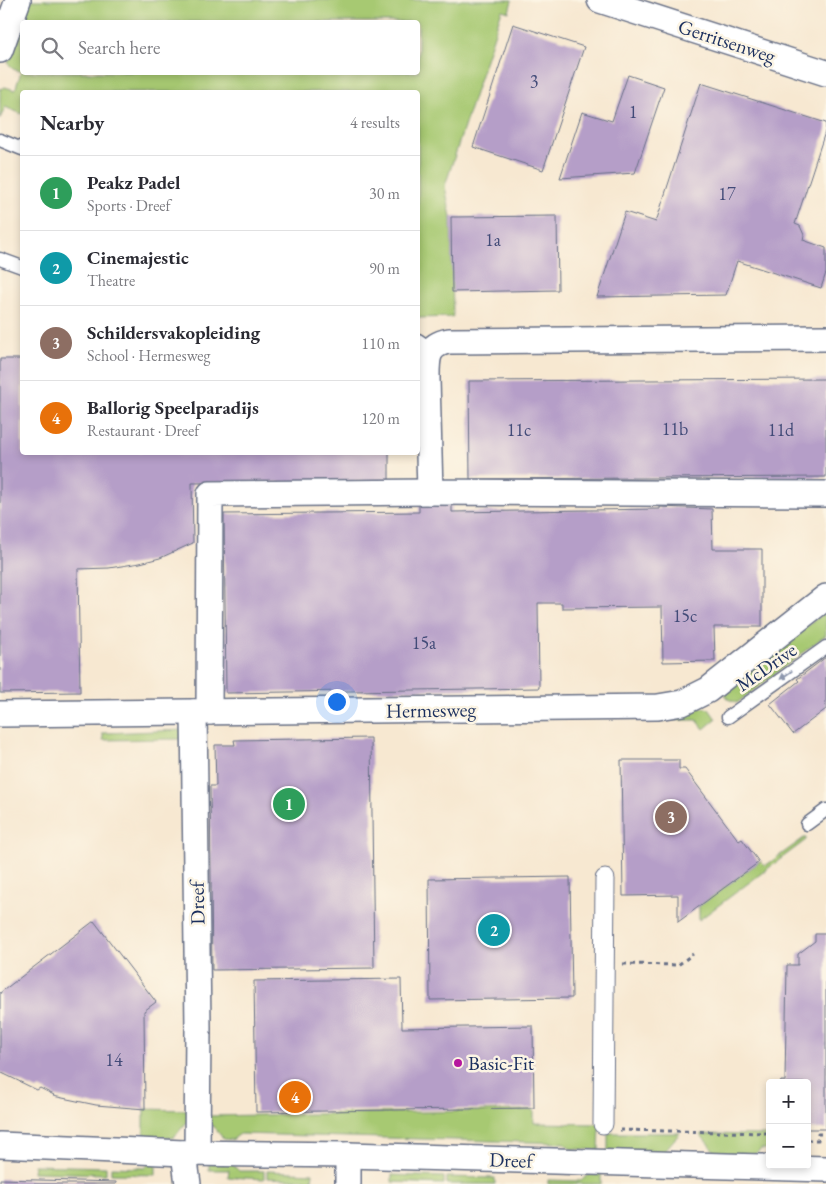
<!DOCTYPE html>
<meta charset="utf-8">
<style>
body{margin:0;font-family:"EB Garamond",serif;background:#f2f2f3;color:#2b2b33}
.controls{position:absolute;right:15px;bottom:15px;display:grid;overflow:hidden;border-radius:5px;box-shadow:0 2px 8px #0003}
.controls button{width:45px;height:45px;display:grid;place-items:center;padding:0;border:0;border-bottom:1px solid #e1e1e2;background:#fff;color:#2b2b33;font:25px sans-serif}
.you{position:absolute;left:336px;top:701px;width:18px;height:18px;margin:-12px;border:4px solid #fff;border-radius:50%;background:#1a73e8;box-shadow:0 0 0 8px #1a73e833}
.badge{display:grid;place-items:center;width:32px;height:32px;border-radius:50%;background:#111827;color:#fff;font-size:16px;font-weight:700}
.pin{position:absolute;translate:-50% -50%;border:2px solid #fff;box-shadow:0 1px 5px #0006}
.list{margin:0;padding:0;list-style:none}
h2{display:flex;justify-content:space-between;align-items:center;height:65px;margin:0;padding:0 20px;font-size:21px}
h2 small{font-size:16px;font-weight:400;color:#7c7c81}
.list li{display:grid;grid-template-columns:32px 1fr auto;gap:15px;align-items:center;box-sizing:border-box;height:75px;padding:0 20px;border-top:1px solid #e1e1e2}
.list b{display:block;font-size:19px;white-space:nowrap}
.list p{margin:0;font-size:16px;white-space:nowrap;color:#7c7c81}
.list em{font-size:16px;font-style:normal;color:#7c7c81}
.icon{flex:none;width:28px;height:28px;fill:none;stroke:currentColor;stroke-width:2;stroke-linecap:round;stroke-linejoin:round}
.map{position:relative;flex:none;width:826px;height:1184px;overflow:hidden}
.search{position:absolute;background:#fff;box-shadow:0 2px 8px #0003;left:20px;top:20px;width:400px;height:55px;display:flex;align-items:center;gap:12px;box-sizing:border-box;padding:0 18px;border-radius:5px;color:#7c7c81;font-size:19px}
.panel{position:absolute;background:#fff;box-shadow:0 2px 8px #0003;left:20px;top:90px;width:400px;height:365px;border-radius:5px}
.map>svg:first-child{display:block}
</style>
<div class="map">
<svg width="826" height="1184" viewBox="0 0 826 1184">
<rect width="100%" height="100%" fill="#fcf5e5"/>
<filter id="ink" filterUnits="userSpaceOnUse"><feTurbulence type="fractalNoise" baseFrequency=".02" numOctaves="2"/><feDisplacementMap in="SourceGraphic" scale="10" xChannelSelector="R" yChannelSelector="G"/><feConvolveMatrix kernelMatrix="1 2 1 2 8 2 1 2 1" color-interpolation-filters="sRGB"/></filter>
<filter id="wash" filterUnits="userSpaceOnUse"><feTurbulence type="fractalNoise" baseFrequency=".0096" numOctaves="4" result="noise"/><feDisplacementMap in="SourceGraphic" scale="20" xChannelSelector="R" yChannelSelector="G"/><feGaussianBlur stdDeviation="1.12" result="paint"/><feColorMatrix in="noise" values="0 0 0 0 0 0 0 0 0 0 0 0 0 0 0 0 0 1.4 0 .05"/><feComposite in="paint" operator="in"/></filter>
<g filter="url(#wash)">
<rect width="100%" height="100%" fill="#f7e8d1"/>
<g fill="#a7c972" stroke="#617c68">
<polygon points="31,0 512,0 509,12 502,10 445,186 451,217 453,317 418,318 418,92 22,92 22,114 5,107 0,119 0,89 5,87 15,90 21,72 13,69 8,63 22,23 22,72 418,72 418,22 23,22"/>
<polygon points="826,611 826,635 737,703 728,699 725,693 727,690"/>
<polygon points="701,707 709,709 716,719 704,729 697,720 654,720 654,719"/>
<polygon points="184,730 183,755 181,739 103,740 103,733"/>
<polygon points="804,838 806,838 806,840 699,920 699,906 760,861 765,866"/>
<polygon points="144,1109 189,1110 189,1120 173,1138 144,1137"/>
<polygon points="534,1110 534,1123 600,1124 599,1150 571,1149 564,1143 240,1134 232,1140 224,1139 207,1120 207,1116"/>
<polygon points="608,1133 680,1133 665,1150 665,1153 608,1151"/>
<polygon points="700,1134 768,1135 770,1149 761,1149 754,1155 714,1154 714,1151"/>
<polygon points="152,1160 156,1160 156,1175 111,1174 111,1167 145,1168"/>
<polygon points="209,1163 231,1163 239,1171 264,1171 264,1179 228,1177 229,1170 209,1170"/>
<polygon points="34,1165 106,1167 106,1174 33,1172"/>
<polygon points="267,1171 313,1173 312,1180 267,1178"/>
<polygon points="589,1174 601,1174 601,1184 548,1184 548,1180 581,1181"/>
<polygon points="392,1175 444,1177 444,1184 392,1182"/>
<polygon points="447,1177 495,1178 495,1184 447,1184"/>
</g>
<g id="blocks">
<g fill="#b59ec8">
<polygon points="513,24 584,47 543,170 473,147"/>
<polygon points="628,75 664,87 635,173 560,178 582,112 612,121"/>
<polygon points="701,83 826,123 826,129 795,224 800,226 804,235 803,240 826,248 826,273 821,288 737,261 726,295 597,297 625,212 656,222"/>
<polygon points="557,216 558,290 452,292 451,217"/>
<polygon points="0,359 22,359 22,452 389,452 389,481 192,483 193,543 160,558 140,563 109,568 78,569 80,692 0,693"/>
<polygon points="826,379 826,477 470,479 469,381"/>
<polygon points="419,503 452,503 452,512 660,509 660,507 712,509 713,549 762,549 762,627 714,627 715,661 663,662 662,607 562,608 562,603 538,603 539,688 226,693 224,514 419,512"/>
<polygon points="826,657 826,709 793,734 770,704 799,681 797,679"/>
<polygon points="371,738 374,968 212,970 210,786 216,786 215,745 235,745 234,740"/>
<polygon points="621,760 679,760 679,769 685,769 739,841 742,839 759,862 678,922 678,895 623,896"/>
<polygon points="570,877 572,998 430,1000 429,879"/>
<polygon points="94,921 156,1002 144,1011 145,1109 96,1105 53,1096 54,1095 40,1088 37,1090 0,1072 0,993"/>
<polygon points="815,934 826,934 826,1129 807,1129 807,1083 780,1083 781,1081 785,1081 787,965 798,965 798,954 815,941"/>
<polygon points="401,979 402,1028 533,1026 534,1108 256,1112 254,981"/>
<polygon points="0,1179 116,1182 116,1184 0,1184"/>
</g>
</g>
</g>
<g filter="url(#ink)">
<use href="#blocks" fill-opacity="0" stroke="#687086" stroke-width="1"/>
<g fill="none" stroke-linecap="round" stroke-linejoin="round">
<defs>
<g id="service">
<polyline points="0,140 22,149"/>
<polyline points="0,259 22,267"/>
<polyline points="418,340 431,349"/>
<polyline points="728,717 826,647"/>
<polyline points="807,824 826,810"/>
</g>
<polyline id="pedestrian" points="603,1124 605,879"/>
<g id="minor">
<polyline points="600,0 826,73"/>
<polyline points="0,50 18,0"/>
<path d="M826 338 449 341C426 345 427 359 427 379L430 492 826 494"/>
<polyline points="194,712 198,1028 197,1153"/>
<polyline points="209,712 210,494 430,492"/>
<polyline points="0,714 658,707 682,703 708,690 826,597"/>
<polyline points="0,1145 184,1153 348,1155 826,1169"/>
<polyline points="184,1153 188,1184"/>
<polyline points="348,1155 348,1184"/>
</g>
</defs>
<use href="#service" stroke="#687086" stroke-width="15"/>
<use href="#pedestrian" stroke="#687086" stroke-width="21"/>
<use href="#minor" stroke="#687086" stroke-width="28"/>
<g stroke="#687086" stroke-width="3" stroke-dasharray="4 4" stroke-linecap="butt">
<polyline points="623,964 678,965 693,954"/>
<polyline points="620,1130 770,1133"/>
<polyline points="807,1140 818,1140 818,1134 826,1134"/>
</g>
<use href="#service" stroke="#fff" stroke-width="12"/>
<use href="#pedestrian" stroke="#fff" stroke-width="19"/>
<use href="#minor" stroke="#fff" stroke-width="25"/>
</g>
<defs><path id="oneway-solid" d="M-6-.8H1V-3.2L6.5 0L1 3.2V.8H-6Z" transform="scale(1.25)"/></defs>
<use fill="#8d97ae" href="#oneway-solid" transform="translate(786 675) rotate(145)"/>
</g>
<circle fill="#b5179e" stroke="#fcf5e5" stroke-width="2" cx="458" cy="1063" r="5"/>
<g text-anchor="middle" stroke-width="5" stroke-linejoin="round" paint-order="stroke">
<g font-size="18" fill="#424b78">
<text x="534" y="88">3</text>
<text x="633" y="118">1</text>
<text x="727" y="200">17</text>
<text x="493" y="246">1a</text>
<text x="675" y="435">11b</text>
<text x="519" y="436">11c</text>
<text x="781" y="436">11d</text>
<text x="685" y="622">15c</text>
<text x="424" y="649">15a</text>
<text x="114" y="1066">14</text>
</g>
<g font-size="20" fill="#1b2f5e" stroke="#fcf5e5">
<text transform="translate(727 41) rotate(18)" y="7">Gerritsenweg</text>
<text transform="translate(766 667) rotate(-35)" y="7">McDrive</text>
<text transform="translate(431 710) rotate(-1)" y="7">Hermesweg</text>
<text transform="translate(197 903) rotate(-91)" y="7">Dreef</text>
<text transform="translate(511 1160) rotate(2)" y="7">Dreef</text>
</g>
<g font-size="20" fill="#1b2f5e" stroke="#fcf5e5" text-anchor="start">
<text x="468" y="1070">Basic-Fit</text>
</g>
</g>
</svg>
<div class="controls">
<button>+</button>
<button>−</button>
</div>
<div class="you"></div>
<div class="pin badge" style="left:289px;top:804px;background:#2e9e5b">1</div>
<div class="pin badge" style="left:494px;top:930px;background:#0f9aa8">2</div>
<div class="pin badge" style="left:671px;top:817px;background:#8d6e63">3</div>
<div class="pin badge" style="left:295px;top:1097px;background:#e8710a">4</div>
<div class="search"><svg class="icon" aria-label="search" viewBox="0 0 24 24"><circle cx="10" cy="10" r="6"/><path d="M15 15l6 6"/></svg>Search here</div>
<section class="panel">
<h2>Nearby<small>4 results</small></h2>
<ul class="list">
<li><span class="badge" style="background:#2e9e5b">1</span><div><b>Peakz Padel</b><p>Sports · Dreef</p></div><em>30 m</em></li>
<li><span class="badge" style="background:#0f9aa8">2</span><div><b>Cinemajestic</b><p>Theatre</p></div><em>90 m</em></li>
<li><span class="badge" style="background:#8d6e63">3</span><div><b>Schildersvakopleiding</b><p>School · Hermesweg</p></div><em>110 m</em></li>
<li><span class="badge" style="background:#e8710a">4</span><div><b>Ballorig Speelparadijs</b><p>Restaurant · Dreef</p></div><em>120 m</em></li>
</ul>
</section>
</div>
